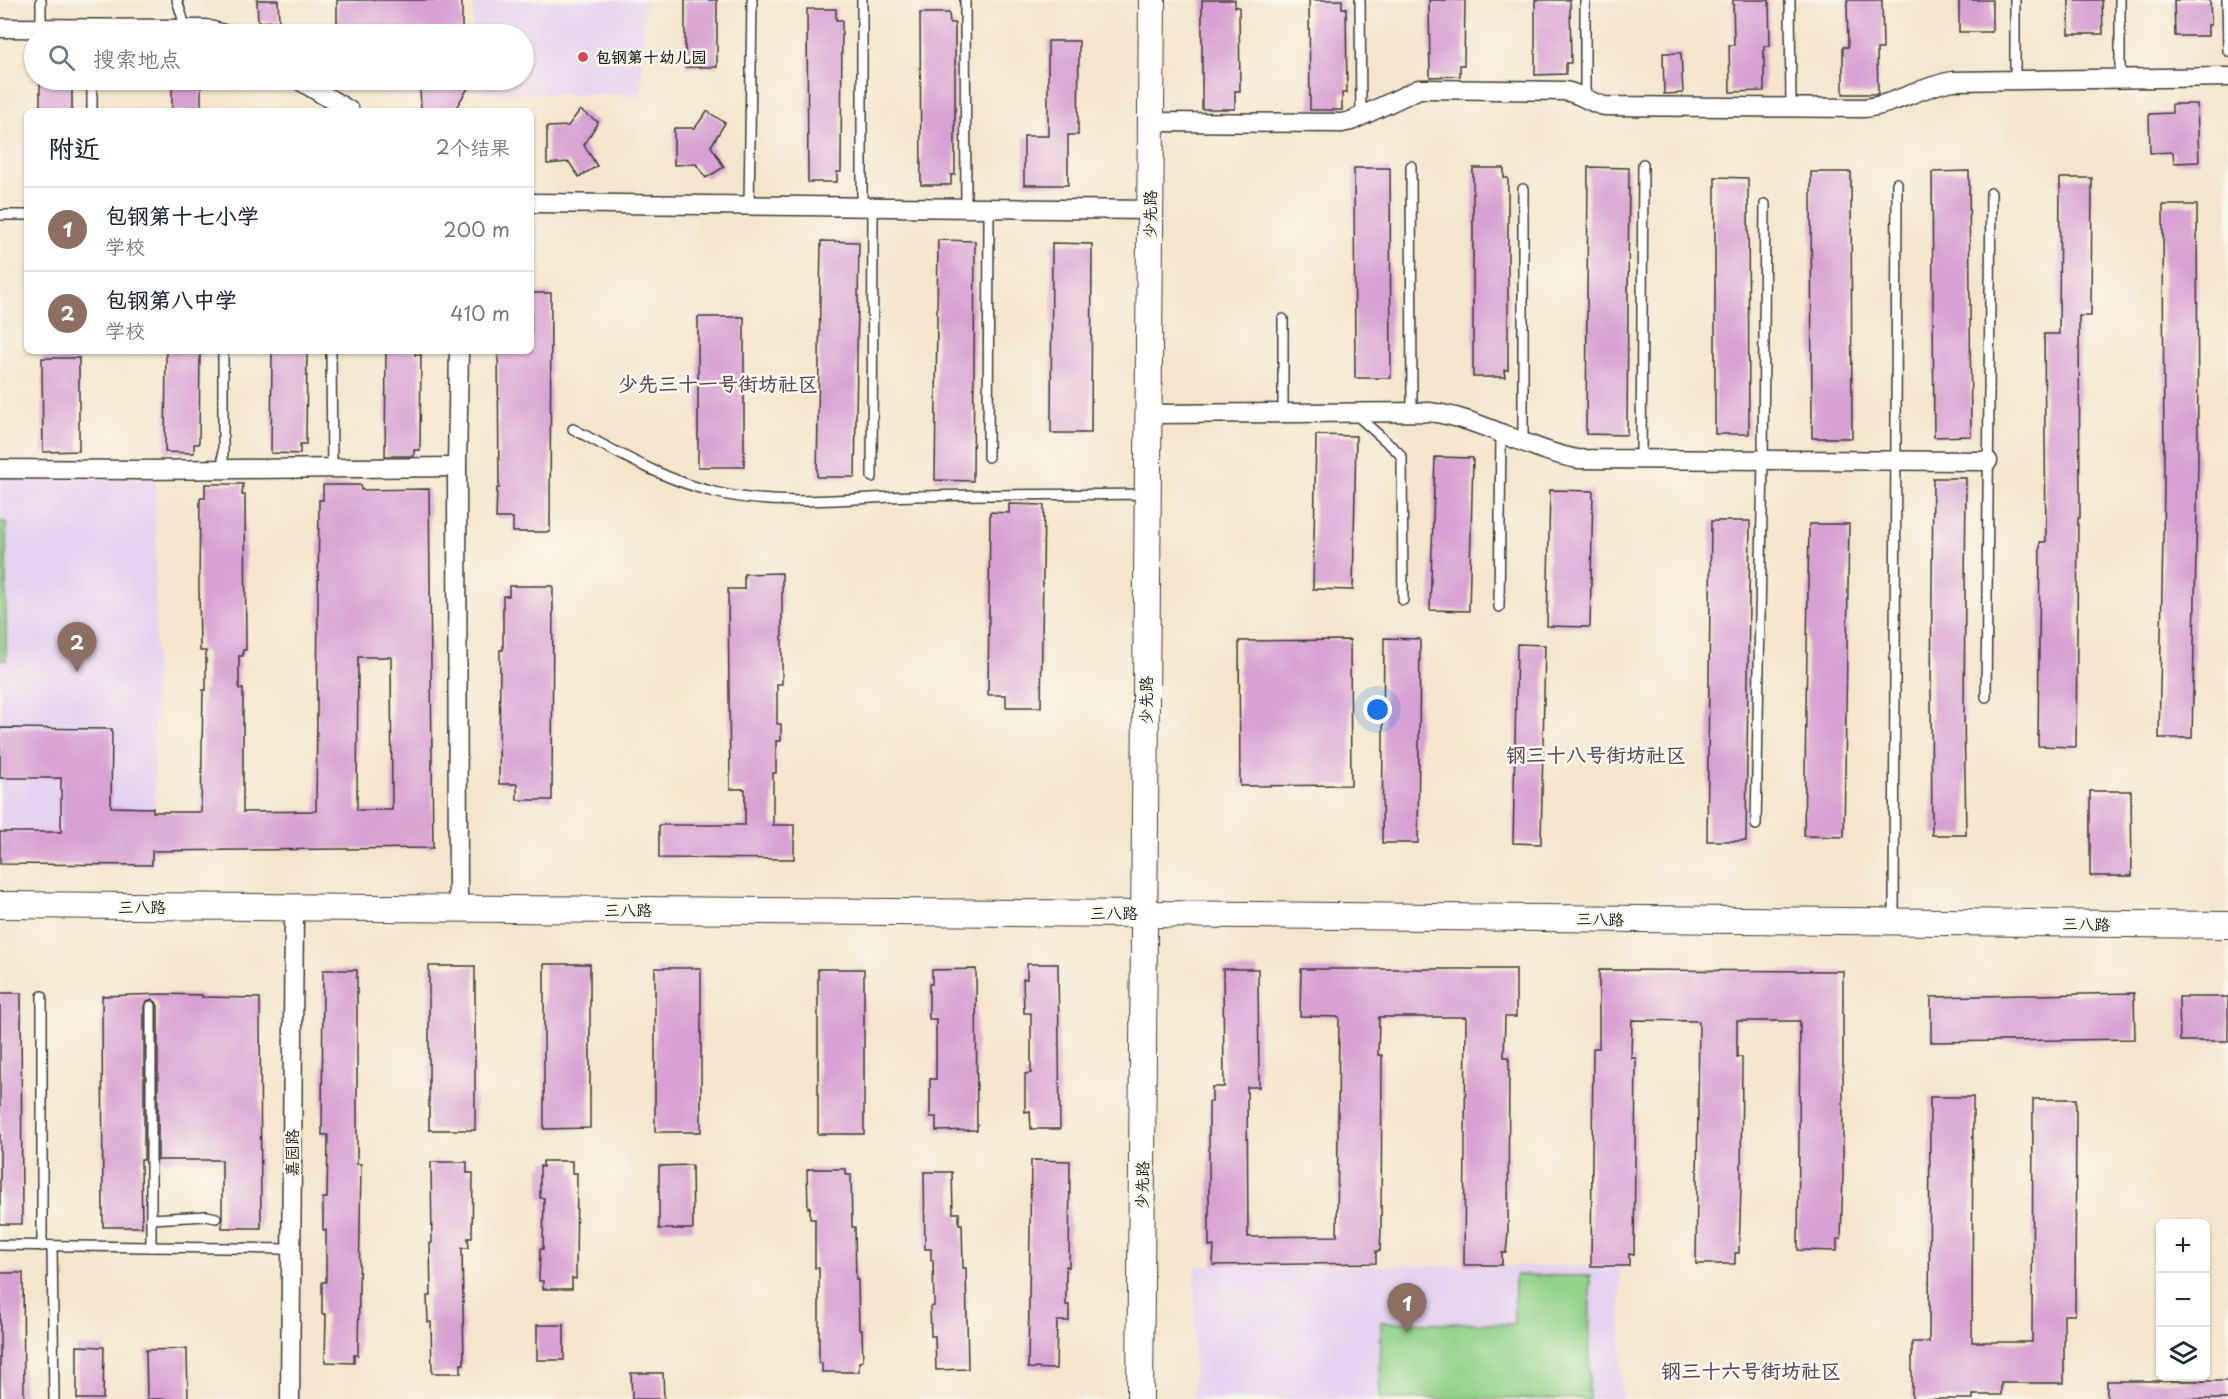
<!DOCTYPE html>
<html lang="zh">
<meta charset="utf-8">
<style>
body{margin:0;font-family:"Playpen Sans","LXGW WenKai TC",sans-serif;background:#f2f2f3;color:#1f2937}
.controls{position:absolute;right:18px;bottom:18px;display:grid;overflow:hidden;border-radius:9px;box-shadow:0 2px 4px #0004}
.controls button{width:54px;height:54px;display:grid;place-items:center;padding:0;border:0;border-bottom:2px solid #e0e1e3;background:#fff;color:#1f2937;font:30px sans-serif}
.you{position:absolute;left:1378px;top:710px;width:21px;height:21px;margin:-15px;border:4px solid #fff;border-radius:50%;background:#1a73e8;box-shadow:0 0 0 9px #1a73e833}
.badge{display:grid;place-items:center;width:39px;height:39px;border-radius:50%;background:#d1495b;color:#fff;font-size:20px;font-weight:700}
.pin{position:absolute;translate:-50% -50px;filter:drop-shadow(0 2px 3px #0008)}
.pin::after{content:'';position:absolute;top:32px;width:21px;height:18px;background:inherit;clip-path:polygon(0 0,100% 0,50% 100%)}
.list{margin:0;padding:0;list-style:none}
h2{display:flex;justify-content:space-between;align-items:center;height:78px;margin:0;padding:0 24px;font-size:26px}
h2 small{font-size:20px;font-weight:400;color:#747a83}
.list li{display:grid;grid-template-columns:39px 1fr auto;gap:18px;align-items:center;box-sizing:border-box;height:84px;padding:0 24px;border-top:2px solid #e0e1e3}
.list b{display:block;font-size:22px;white-space:nowrap}
.list p{margin:0;font-size:20px;white-space:nowrap;color:#747a83}
.list em{font-size:20px;font-style:normal;color:#747a83}
.icon{flex:none;width:33px;height:33px;fill:none;stroke:currentColor;stroke-width:2;stroke-linecap:round;stroke-linejoin:round}
.map{position:relative;flex:none;width:2228px;height:1399px;overflow:hidden}
.search{position:absolute;background:#fff;box-shadow:0 2px 4px #0004;left:24px;top:24px;width:510px;height:66px;display:flex;align-items:center;gap:15px;box-sizing:border-box;padding:0 21px;border-radius:33px;color:#747a83;font-size:22px}
.panel{position:absolute;background:#fff;box-shadow:0 2px 4px #0004;left:24px;top:108px;width:510px;height:246px;border-radius:9px}
.map>svg:first-child{display:block}
</style>
<div class="map">
<svg width="2228" height="1399" viewBox="0 0 2228 1399">
<rect width="100%" height="100%" fill="#fbf7ec"/>
<filter id="ink" filterUnits="userSpaceOnUse"><feTurbulence type="fractalNoise" baseFrequency=".0167" numOctaves="2"/><feDisplacementMap in="SourceGraphic" scale="12" xChannelSelector="R" yChannelSelector="G"/><feConvolveMatrix kernelMatrix="1 2 1 2 8 2 1 2 1" color-interpolation-filters="sRGB"/></filter>
<filter id="wash" filterUnits="userSpaceOnUse"><feTurbulence type="fractalNoise" baseFrequency=".008" numOctaves="4" result="noise"/><feDisplacementMap in="SourceGraphic" scale="24" xChannelSelector="R" yChannelSelector="G"/><feGaussianBlur stdDeviation="1.35" result="paint"/><feColorMatrix in="noise" values="0 0 0 0 0 0 0 0 0 0 0 0 0 0 0 0 0 1.4 0 .05"/><feComposite in="paint" operator="in"/></filter>
<g filter="url(#wash)">
<rect width="100%" height="100%" fill="#f4e5cc"/>
<g fill="#e6d2f0">
<polygon points="473,0 645,0 641,95 483,93 483,80 524,80 524,34 473,34"/>
<polygon points="0,477 156,479 154,866 0,864"/>
<polygon points="1195,1266 1620,1266 1622,1399 1193,1399"/>
</g>
<g fill="#91d289" stroke="#567752" stroke-width="1.5">
<rect x="0" y="522" width="6" height="138"/>
<polygon points="1515,1275 1590,1276 1589,1399 1380,1399 1381,1322 1514,1324"/>
</g>
<g id="blocks">
<g fill="#d8a1d3" fill-rule="evenodd">
<polygon points="257,0 278,0 279,21 258,22"/>
<polygon points="337,0 462,0 462,29 392,30 392,34 364,34 364,29 337,29"/>
<rect x="685" y="0" width="32" height="67"/>
<polygon points="1202,0 1235,0 1235,7 1239,7 1240,91 1235,91 1235,109 1202,109"/>
<polygon points="1309,0 1342,0 1342,8 1346,8 1347,93 1342,93 1342,110 1310,110"/>
<polygon points="1429,0 1465,0 1464,65 1460,65 1460,76 1430,77"/>
<polygon points="1535,0 1570,0 1571,63 1566,63 1566,74 1535,75"/>
<polygon points="1733,0 1769,0 1770,46 1764,46 1764,91 1730,92 1729,45 1734,45"/>
<polygon points="1847,0 1882,0 1883,49 1877,49 1878,94 1843,94 1843,47 1848,47"/>
<rect x="1959" y="0" width="33" height="32"/>
<polygon points="2069,0 2102,0 2103,34 2069,34"/>
<polygon points="2174,0 2210,0 2211,25 2208,25 2208,36 2175,36"/>
<polygon points="807,9 836,9 836,20 842,20 841,172 837,172 837,182 808,182"/>
<polygon points="920,13 949,13 950,23 955,23 955,175 951,175 951,185 921,185"/>
<polygon points="1048,41 1079,41 1078,135 1068,135 1068,185 1024,185 1024,136 1048,136"/>
<polygon points="1663,53 1681,53 1683,93 1664,94"/>
<rect x="40" y="80" width="32" height="31"/>
<rect x="172" y="80" width="29" height="31"/>
<polygon points="446,80 473,80 454,111 421,111 420,87 442,86"/>
<polygon points="2172,104 2197,104 2199,162 2174,163 2173,152 2150,153 2149,114 2172,113"/>
<polygon points="580,110 598,122 584,145 597,166 579,177 569,162 547,164 547,127 568,126"/>
<polygon points="707,111 725,123 711,146 724,167 706,178 696,164 674,165 674,128 695,128"/>
<polygon points="1588,167 1629,168 1627,435 1586,434"/>
<polygon points="1354,168 1390,168 1391,378 1355,378"/>
<polygon points="1473,168 1504,168 1504,178 1508,178 1508,370 1504,370 1505,377 1473,377"/>
<polygon points="1969,171 1971,436 1934,437 1932,172"/>
<polygon points="1811,172 1851,172 1852,438 1812,438"/>
<polygon points="1715,177 1748,178 1749,434 1715,434"/>
<polygon points="2060,178 2092,178 2091,316 2079,316 2080,518 2078,518 2076,747 2038,746 2040,542 2046,542 2044,334 2059,334"/>
<polygon points="2163,205 2197,205 2198,462 2192,738 2159,738 2164,487"/>
<polygon points="938,240 975,241 973,481 935,480"/>
<polygon points="821,241 859,242 855,477 817,477"/>
<polygon points="1052,243 1092,244 1091,433 1051,433"/>
<polygon points="531,293 551,293 550,532 513,532 513,518 496,518 497,488 499,488 498,351 531,351"/>
<rect x="698" y="317" width="46" height="150"/>
<polygon points="166,351 200,351 199,444 194,444 194,453 165,452"/>
<polygon points="272,351 307,351 306,444 300,444 300,454 271,453"/>
<polygon points="386,351 416,351 415,355 421,355 420,450 414,450 414,456 385,456"/>
<polygon points="42,358 79,358 79,451 43,452"/>
<polygon points="1316,435 1356,436 1353,590 1313,589"/>
<polygon points="1435,457 1473,458 1469,611 1430,610"/>
<polygon points="1933,478 1966,478 1964,711 1966,835 1932,835 1931,690"/>
<path d="M205 484H243L242 495H245L246 650H243V656H239V689H243V812L316 811 319 500H323V485H361V490L429 489 433 848 152 851V865L0 864V832H61V778H0V728L112 729 111 807 153 808V812H201L203 690H206V651H200L199 586 200 498H205ZM358 657H391L392 810H357Z"/>
<polygon points="1550,490 1593,491 1590,627 1547,626"/>
<polygon points="1009,504 1044,505 1041,707 1006,707 1006,695 988,695 990,512 1009,513"/>
<polygon points="1711,521 1750,521 1746,841 1707,841"/>
<polygon points="1809,524 1849,524 1844,837 1804,836"/>
<polygon points="782,573 782,684 777,684 777,724 781,724 781,741 776,741 776,773 773,773 773,825 794,825 794,859 659,858 659,825 745,825 745,789 730,789 728,589 744,589 744,574"/>
<polygon points="509,586 553,586 552,800 517,800 517,784 499,784 500,650 503,650 503,596 509,596"/>
<polygon points="1384,638 1420,639 1418,843 1382,843"/>
<polygon points="1350,640 1351,785 1240,786 1239,641"/>
<polygon points="1517,644 1545,645 1541,844 1513,843"/>
<polygon points="2090,791 2131,791 2132,876 2090,876"/>
<polygon points="544,964 590,964 590,1128 544,1129"/>
<polygon points="1027,964 1058,964 1060,1129 1031,1129 1030,1111 1025,1112 1025,1074 1031,1073 1031,1013 1024,1013 1023,979 1027,979"/>
<rect x="429" y="966" width="46" height="164"/>
<rect x="655" y="968" width="46" height="164"/>
<rect x="818" y="969" width="46" height="165"/>
<polygon points="976,969 977,1130 936,1131 936,1117 930,1117 930,1079 936,1079 936,1019 929,1019 929,984 932,984 932,970"/>
<polygon points="1223,969 1258,969 1259,1087 1247,1087 1248,1237 1337,1236 1339,1017 1300,1016 1301,969 1516,969 1516,1017 1505,1017 1504,1057 1509,1057 1508,1233 1506,1253 1502,1253 1502,1265 1464,1265 1466,1017 1379,1017 1378,1055 1382,1055 1381,1230 1380,1251 1376,1251 1376,1263 1213,1265 1214,1246 1209,1246 1209,1102 1212,1102 1212,1087 1224,1087"/>
<polygon points="323,970 357,970 357,1164 361,1164 358,1355 354,1355 354,1363 325,1362 326,1314 322,1314 322,1282 326,1282 326,1230 323,1230 323,1198 327,1198 328,1135 322,1135"/>
<polygon points="1599,970 1843,971 1843,1174 1841,1239 1837,1239 1837,1251 1798,1250 1800,1021 1737,1021 1737,1057 1742,1057 1741,1188 1739,1253 1735,1253 1735,1264 1696,1264 1699,1021 1632,1020 1631,1058 1636,1058 1634,1255 1629,1254 1629,1266 1591,1266 1593,1048 1599,1048"/>
<polygon points="0,993 21,993 22,1224 0,1224"/>
<polygon points="2134,993 2135,1039 1931,1042 1931,997"/>
<polygon points="161,994 202,995 202,997 260,998 261,1228 222,1228 222,1160 158,1160 158,1006 156,1002 152,999 147,1001 144,1006 144,1160 141,1160 142,1227 103,1227 102,996"/>
<polygon points="2179,997 2228,997 2228,1041 2180,1041"/>
<polygon points="1930,1097 1973,1097 1972,1342 2032,1342 2033,1099 2076,1099 2075,1315 2064,1315 2064,1383 2001,1383 2001,1395 1973,1395 1973,1399 1912,1399 1912,1342 1929,1342"/>
<polygon points="1031,1160 1070,1161 1069,1267 1066,1266 1066,1305 1069,1305 1069,1321 1057,1321 1056,1369 1028,1368"/>
<polygon points="543,1161 572,1161 572,1173 577,1173 576,1279 572,1278 572,1289 543,1289 543,1281 539,1281 540,1249 543,1249 544,1198 540,1198 540,1166 543,1167"/>
<polygon points="431,1162 467,1162 467,1173 473,1173 472,1238 468,1238 469,1248 462,1248 464,1364 461,1364 461,1373 432,1373 431,1322 428,1322 427,1296 431,1296 430,1243 432,1243"/>
<polygon points="692,1165 693,1229 659,1229 659,1166"/>
<polygon points="810,1169 846,1169 846,1175 851,1175 852,1227 855,1227 856,1280 858,1280 859,1330 862,1330 863,1361 859,1362 859,1372 822,1372 822,1363 819,1363 819,1268 815,1268 815,1219 810,1219 810,1207 808,1208 807,1170"/>
<polygon points="924,1172 952,1172 953,1213 959,1213 959,1224 962,1224 963,1268 966,1268 968,1369 936,1370 935,1336 931,1336 930,1307 934,1306 933,1260 931,1260 931,1249 925,1249"/>
<polygon points="0,1273 23,1273 24,1399 0,1399"/>
<rect x="537" y="1325" width="27" height="35"/>
<polygon points="77,1346 104,1347 103,1399 77,1399"/>
<polygon points="187,1349 188,1399 147,1399 146,1350"/>
<polygon points="631,1373 663,1373 664,1399 632,1399"/>
<rect x="2107" y="1381" width="121" height="18"/>
</g>
</g>
</g>
<g filter="url(#ink)">
<use href="#blocks" fill-opacity="0" stroke="#3c3a36" stroke-width="1.5"/>
<g fill="none" stroke-linecap="round" stroke-linejoin="round">
<defs>
<g id="lane">
<polyline points="177,0 186,29"/>
<polyline points="965,0 966,209"/>
<polyline points="1360,0 1361,116"/>
<polyline points="1790,0 1791,107"/>
<polyline points="2015,0 2015,80"/>
<polyline points="2120,0 2120,78"/>
<polyline points="2227,0 2228,51"/>
<polyline points="41,28 41,0"/>
<polyline points="1585,97 1585,0"/>
<polyline points="92,111 92,80"/>
<polyline points="1411,166 1412,412"/>
<polyline points="749,207 752,0"/>
<polyline points="862,208 862,0"/>
<polyline points="0,215 27,215"/>
<polyline points="1283,319 1283,413"/>
<polyline points="223,351 223,470"/>
<polyline points="331,351 332,468"/>
<polyline points="1354,413 1398,452 1402,458 1403,600"/>
<path d="M573 429C619 453 664 480 714 492 779 508 849 498 914 496 992 494 1069 495 1147 494"/>
<polyline points="1523,444 1523,189"/>
<polyline points="988,457 989,209"/>
<polyline points="1641,460 1643,164"/>
<polyline points="872,477 873,208"/>
<polyline points="1499,607 1501,434"/>
<polyline points="1986,697 1991,193"/>
<polyline points="1756,825 1763,460 1765,204"/>
<polyline points="1894,919 1897,183"/>
<polyline points="42,996 42,1246"/>
<polyline points="151,1006 151,1247"/>
<polyline points="151,1219 207,1216 216,1218"/>
<polyline points="0,1245 291,1249"/>
<polyline points="52,1246 54,1399"/>
</g>
<g id="street">
<polyline points="0,28 186,29 206,29 224,34"/>
<polyline points="299,80 350,111"/>
<path d="M1151 122 1342 123 1351 121 1419 89H1425L1564 91C1581 93 1591 104 1605 106L1864 108C1895 105 1922 86 1953 81L2228 77"/>
<polyline points="531,203 1151,210"/>
<path d="M1149 414 1429 412C1482 418 1524 449 1578 459L1988 461"/>
<polyline points="0,469 139,470 457,467"/>
<polyline points="458,909 457,467 459,351"/>
<polyline points="290,1399 294,908"/>
</g>
<g id="secondary">
<polyline points="0,905 1144,914 2228,925"/>
<polyline points="1140,1399 1152,0"/>
</g>
</defs>
<use href="#lane" stroke="#3c3a36" stroke-width="12"/>
<use href="#street" stroke="#3c3a36" stroke-width="21"/>
<use href="#secondary" stroke="#3c3a36" stroke-width="28"/>
<use href="#lane" stroke="#fff" stroke-width="9"/>
<use href="#street" stroke="#fff" stroke-width="18"/>
<use href="#secondary" stroke="#fff" stroke-width="26"/>
</g>
</g>
<circle fill="#d1495b" stroke="#fbf7ec" stroke-width="2" cx="583" cy="57" r="6"/>
<g text-anchor="middle" stroke-width="5" stroke-linejoin="round" paint-order="stroke">
<g font-size="16" font-weight="bold" fill="#1c1c1c" stroke="#fbf7ec" text-anchor="start">
<text x="595" y="63">包钢第十幼儿园</text>
</g>
<g font-size="16" fill="#1c1c1c" stroke="#fbf7ec">
<text transform="translate(1150 214) rotate(-90)" y="6">少先路</text>
<text transform="translate(1146 700) rotate(-90)" y="6">少先路</text>
<text x="142" y="913">三八路</text>
<text x="628" y="916">三八路</text>
<text x="1114" y="919">三八路</text>
<text transform="translate(1600 919) rotate(1)" y="6">三八路</text>
<text transform="translate(2086 924) rotate(1)" y="6">三八路</text>
<text transform="translate(292 1153) rotate(-90)" y="6">嘉园路</text>
<text transform="translate(1142 1185) rotate(-89)" y="6">少先路</text>
</g>
<g font-size="20" font-weight="bold" fill="#5e4b5c" stroke="#fbf7ec">
<text x="718" y="391">少先三十一号街坊社区</text>
<text x="1596" y="762">钢三十八号街坊社区</text>
<text x="1751" y="1378">钢三十六号街坊社区</text>
</g>
</g>
</svg>
<div class="controls">
<button>+</button>
<button>−</button>
<button><svg class="icon" aria-label="layers" viewBox="0 0 24 24"><path d="M12 4l9 5-9 5-9-5zM3 14l9 5 9-5"/></svg></button>
</div>
<div class="you"></div>
<div class="pin badge" style="left:1407px;top:1333px;background:#8d6e63">1</div>
<div class="pin badge" style="left:77px;top:672px;background:#8d6e63">2</div>
<div class="search"><svg class="icon" aria-label="search" viewBox="0 0 24 24"><circle cx="10" cy="10" r="6"/><path d="M15 15l6 6"/></svg>搜索地点</div>
<section class="panel">
<h2>附近<small>2个结果</small></h2>
<ul class="list">
<li><span class="badge" style="background:#8d6e63">1</span><div><b>包钢第十七小学</b><p>学校</p></div><em>200 m</em></li>
<li><span class="badge" style="background:#8d6e63">2</span><div><b>包钢第八中学</b><p>学校</p></div><em>410 m</em></li>
</ul>
</section>
</div>
